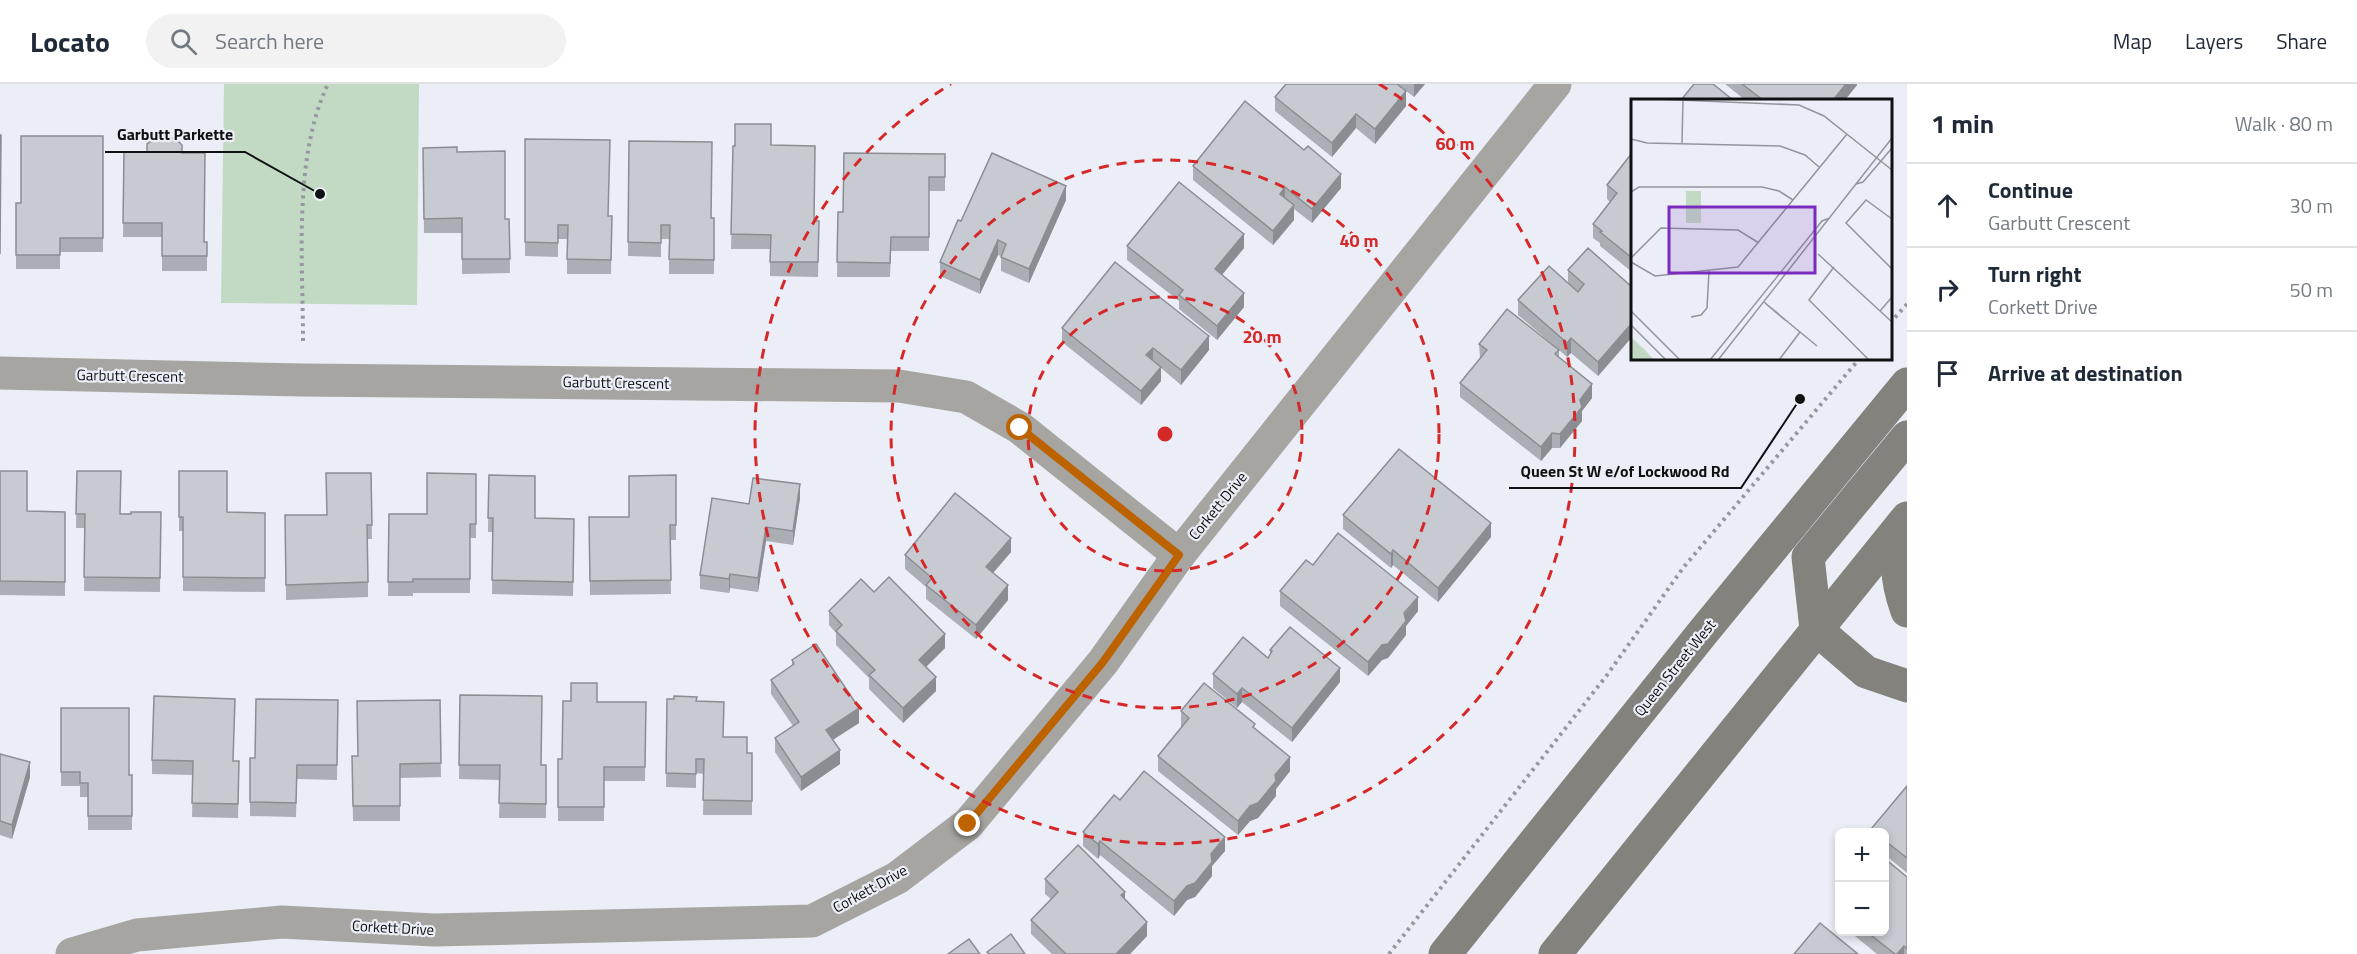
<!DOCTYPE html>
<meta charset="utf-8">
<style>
body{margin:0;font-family:"Titillium Web",sans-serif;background:#f2f2f3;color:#1f2937}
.controls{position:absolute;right:18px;bottom:18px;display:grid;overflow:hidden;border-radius:9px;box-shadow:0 3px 9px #0003}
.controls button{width:54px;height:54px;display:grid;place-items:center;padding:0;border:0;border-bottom:2px solid #e0e1e3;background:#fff;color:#1f2937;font:30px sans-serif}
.stop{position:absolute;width:18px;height:18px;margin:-14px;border:4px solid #bc6300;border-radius:50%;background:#fff}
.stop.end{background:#bc6300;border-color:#fff;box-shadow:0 2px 6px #0008}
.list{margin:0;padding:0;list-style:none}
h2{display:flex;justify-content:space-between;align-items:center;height:78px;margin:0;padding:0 24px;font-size:26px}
h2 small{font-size:20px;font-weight:400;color:#747a83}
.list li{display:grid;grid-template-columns:39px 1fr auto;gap:18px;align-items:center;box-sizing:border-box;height:84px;padding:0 24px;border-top:2px solid #e0e1e3}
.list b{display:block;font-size:22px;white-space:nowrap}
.list p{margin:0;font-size:20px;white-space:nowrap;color:#747a83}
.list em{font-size:20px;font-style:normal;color:#747a83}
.icon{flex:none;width:33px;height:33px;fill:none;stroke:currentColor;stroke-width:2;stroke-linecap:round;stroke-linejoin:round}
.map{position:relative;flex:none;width:1907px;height:870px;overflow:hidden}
header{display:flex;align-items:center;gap:36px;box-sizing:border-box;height:84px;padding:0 30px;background:#fff;border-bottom:2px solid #e0e1e3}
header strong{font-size:28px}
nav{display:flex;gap:33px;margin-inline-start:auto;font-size:21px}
.search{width:420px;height:54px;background:#f2f2f3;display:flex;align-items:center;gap:15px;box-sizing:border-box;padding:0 21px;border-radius:33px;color:#747a83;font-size:22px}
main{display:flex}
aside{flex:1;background:#fff}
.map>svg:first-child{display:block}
</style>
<header>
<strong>Locato</strong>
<div class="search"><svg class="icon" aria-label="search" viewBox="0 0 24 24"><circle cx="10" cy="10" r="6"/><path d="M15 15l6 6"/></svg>Search here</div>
<nav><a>Map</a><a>Layers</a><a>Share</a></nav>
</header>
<main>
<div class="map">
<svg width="1907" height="870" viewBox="0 0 1907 870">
<rect width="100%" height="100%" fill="#ebeef6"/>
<polygon fill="#c2dac4" points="224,0 419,0 417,221 221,219"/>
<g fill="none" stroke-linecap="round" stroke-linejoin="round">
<g stroke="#96989e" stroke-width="4" stroke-dasharray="3 4.5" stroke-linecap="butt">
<polyline points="1890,239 1907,220"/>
<path d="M303 257C303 177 293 73 328 0"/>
<polyline points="1389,870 1607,591 1683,484 1860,274"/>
</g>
<g stroke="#a6a5a2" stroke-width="33">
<polyline points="0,289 302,296 899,302 966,313 1020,344 1179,471"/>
<polyline points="72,870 137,851 282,838 434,846 812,837 897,794 968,740 1103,578 1179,471 1555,0"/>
</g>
<g stroke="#83827d" stroke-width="33">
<polyline points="1907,353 1808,473 1816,545 1866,588 1907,602"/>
<path d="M1907 454C1891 474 1899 505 1907 527"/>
<polyline points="1445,870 1704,547 1907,300"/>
<polyline points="1555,870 1907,434"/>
</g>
</g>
<g fill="#abaeb4">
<polygon points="1397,0 1425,0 1414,13"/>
<polygon points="1725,0 1857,0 1857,1 1845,16 1745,16"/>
<polygon points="1275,13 1406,22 1375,60 1356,44 1332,73 1275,27"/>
<polygon points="103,52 103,168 60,168 60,185 16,185 16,119 21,119"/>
<polygon points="525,55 609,132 612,132 611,190 567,190 567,155 558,155 558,173 525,172"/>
<polygon points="629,57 711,134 714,134 714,190 669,190 669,155 661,155 661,173 628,172"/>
<polygon points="771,61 814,137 819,137 818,193 770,192 770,165 731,165 733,62"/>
<polygon points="423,64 457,68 505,135 509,135 510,189 462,190 462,149 424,149"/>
<polygon points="124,68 182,69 204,158 207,158 207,187 162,187 162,153 123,153"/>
<polygon points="1632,69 1632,188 1600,162 1600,159 1593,154 1593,140 1610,118 1607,115 1607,101"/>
<polygon points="945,70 945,107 929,107 929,167 891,167 890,193 837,193 838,128 843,128"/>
<polygon points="1193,82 1341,104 1312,139 1294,125 1294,136 1273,161 1193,96"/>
<polygon points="1066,116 1029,199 1001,187 1001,172 998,171 980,210 940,192 940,178 961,137"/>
<polygon points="1127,162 1244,164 1222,191 1244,223 1217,256 1179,225 1179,217 1127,176"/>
<polygon points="1568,186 1632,203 1632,253 1598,292 1571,269 1567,273 1559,266 1559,273 1592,314 1582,327 1582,337 1560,364 1552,364 1541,377 1460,313 1460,299 1480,274 1479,260 1558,265 1518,231 1518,216 1568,199"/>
<polygon points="1062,244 1209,266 1181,301 1161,284 1161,297 1141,321 1062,258"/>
<polygon points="0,387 27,427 65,428 65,512 0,511"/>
<polygon points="77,387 121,430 161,428 160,508 84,507 85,444 76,444"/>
<polygon points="179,387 227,428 265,429 265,508 183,507 183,447 179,447"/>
<polygon points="371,389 372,455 368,455 368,513 286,516 285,431 326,431"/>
<polygon points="476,390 476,454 470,454 470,509 413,509 413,512 388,512 389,430 427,430"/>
<polygon points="489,391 535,434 574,435 573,512 492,510 493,448 488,448"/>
<polygon points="676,391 676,456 670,456 671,510 590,511 589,433 629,433"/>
<polygon points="800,414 793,461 766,457 758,508 730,504 729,509 700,505 700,491 749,420"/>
<polygon points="1343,431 1491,453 1438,518 1393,481 1391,484 1343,445"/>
<polygon points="1011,468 993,489 1008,516 976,555 926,515 926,503 905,485 905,471"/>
<polygon points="1313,481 1418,527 1406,542 1406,551 1388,574 1382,576 1368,592 1280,522 1280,507"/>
<polygon points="874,508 945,564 926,583 936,607 903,639 869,605 869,594 836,561 836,549 829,541 829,527"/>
<polygon points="1270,566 1340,598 1292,658 1242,618 1237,624 1213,604 1213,590 1268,574 1270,570"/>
<polygon points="792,576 859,639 833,656 840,680 801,707 775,668 775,654 793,642 771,610 771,596 792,582"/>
<polygon points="460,611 541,681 546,681 546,734 499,734 500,696 459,695"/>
<polygon points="667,615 697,617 723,653 747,669 752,669 752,731 703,731 704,690 696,689 696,704 666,703"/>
<polygon points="338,616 337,696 297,695 296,733 250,732 250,674 255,674"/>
<polygon points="440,616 441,693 400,694 400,737 353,737 352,672 358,672"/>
<polygon points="597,618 646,618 645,697 604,697 604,737 558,737 558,675 562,675"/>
<polygon points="61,624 129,691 132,691 132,746 88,746 88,713 80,713 80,702 61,702"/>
<polygon points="1181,627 1255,645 1290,687 1276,705 1276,712 1258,734 1250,737 1238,751 1158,687 1158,672 1182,643 1181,642"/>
<polygon points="0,670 30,693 12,755 0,751"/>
<polygon points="152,676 239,677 238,734 192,733 193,691 152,690"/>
<polygon points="1907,702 1907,789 1884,770 1884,748 1871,748 1871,745"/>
<polygon points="1120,716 1225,767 1212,782 1212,792 1195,813 1187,816 1174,832 1100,771 1098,775 1083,762 1083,748"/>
<polygon points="1907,793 1907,870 1877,870 1850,848 1884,848"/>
<polygon points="1045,795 1125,816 1147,852 1130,870 1052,870 1031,850 1031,836 1051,815 1045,810"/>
</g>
<g fill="#8b8d92">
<polygon points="1414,0 1425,0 1414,13"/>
<polygon points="1846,0 1857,0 1857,1 1845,16 1833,16"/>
<polygon points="1406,7 1406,22 1375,60 1375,45"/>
<polygon points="1356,30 1356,44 1332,73 1332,59"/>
<polygon points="1341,90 1341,104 1312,139 1312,125"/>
<polygon points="1066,102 1066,116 1029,199 1029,185"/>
<polygon points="1285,103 1285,117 1280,110"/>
<polygon points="1294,121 1294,136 1273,161 1273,147"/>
<polygon points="1244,150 1244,164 1215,199 1215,185"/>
<polygon points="998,156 998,171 980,210 980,196"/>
<polygon points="1244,209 1244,223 1217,256 1217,242"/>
<polygon points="1632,239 1632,253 1598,292 1598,278"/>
<polygon points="1209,252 1209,266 1181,301 1181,286"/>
<polygon points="1571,254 1571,269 1567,273 1567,259"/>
<polygon points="1153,264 1153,278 1146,271"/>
<polygon points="1161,283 1161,297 1141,321 1141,307"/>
<polygon points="1592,300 1592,314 1582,327 1582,337 1560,364 1560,350 1580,316"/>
<polygon points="1552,349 1552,364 1541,377 1541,363"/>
<polygon points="800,400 800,414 793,461 793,447"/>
<polygon points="1491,439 1491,453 1438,518 1438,504"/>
<polygon points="766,443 766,457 758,508 758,494"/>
<polygon points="1011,454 1011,468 986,497 986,483"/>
<polygon points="1393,466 1393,481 1391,484 1391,470"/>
<polygon points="730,490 730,504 729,509 729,495"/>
<polygon points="1008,501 1008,516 976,555 976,541"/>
<polygon points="1418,513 1418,527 1406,542 1406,551 1388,574 1382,576 1368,592 1368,578"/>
<polygon points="945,550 945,564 919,590 919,576"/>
<polygon points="1340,584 1340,598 1292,658 1292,644"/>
<polygon points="936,593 936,607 903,639 903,624"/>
<polygon points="1242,604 1242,618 1237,624 1237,610"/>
<polygon points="859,624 859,639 826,660 826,646"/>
<polygon points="840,666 840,680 801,707 801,693"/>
<polygon points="1290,673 1290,687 1276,705 1276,712 1258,734 1250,737 1238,751 1238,737"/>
<polygon points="30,678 30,693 12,755 12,741"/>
<polygon points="1225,753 1225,767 1212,782 1212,792 1195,813 1187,816 1174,832 1174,817"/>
<polygon points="1100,757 1100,771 1098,775 1098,760"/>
<polygon points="1125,808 1125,822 1121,811"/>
<polygon points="1147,838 1147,852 1130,870 1116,870"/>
<polygon points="1904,862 1904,870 1897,870"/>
</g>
<g fill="#c7cad1" stroke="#8b8d92" stroke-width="1.5">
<polygon points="1286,0 1397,0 1406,7 1375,45 1356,30 1332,59 1275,13"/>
<polygon points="1694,0 1713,0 1733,16 1681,16"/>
<polygon points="1742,0 1846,0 1833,16 1763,16"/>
<polygon points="1245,17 1304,66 1308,62 1341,90 1312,125 1285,103 1280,110 1294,121 1273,147 1193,82"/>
<polygon points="735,40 771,40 771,61 815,62 814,137 819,137 818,178 770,178 771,151 731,150 733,62 735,62"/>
<polygon points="0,51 1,51 0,170"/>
<polygon points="21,52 103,52 103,154 60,154 60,171 16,171 16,119 21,119"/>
<polygon points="156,54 175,54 182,61 182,69 205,69 204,158 207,158 207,172 162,172 162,139 123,139 124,68 147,68 147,60"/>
<polygon points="525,55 610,56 608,132 612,132 611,176 567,175 568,141 558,141 558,159 525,158"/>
<polygon points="629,57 712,58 711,134 714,134 714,176 669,175 670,141 661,141 661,159 628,158"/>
<polygon points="457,63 457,68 505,67 505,135 509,135 510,175 462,175 462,134 424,135 423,64"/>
<polygon points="844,69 945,70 945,93 929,93 929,153 891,153 890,179 837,178 838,128 843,128"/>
<polygon points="992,69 1066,102 1029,185 1001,173 1006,160 998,156 980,196 940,178 958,136 961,137"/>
<polygon points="1632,69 1632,174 1600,148 1602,147 1593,140 1617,109 1607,101"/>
<polygon points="1179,98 1244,150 1215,185 1244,209 1217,242 1179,211 1183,206 1127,162"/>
<polygon points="1588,164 1632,203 1632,239 1598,278 1571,254 1567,259 1518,216 1549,182 1578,208 1584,200 1568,186"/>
<polygon points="1115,178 1209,252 1181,286 1153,264 1146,271 1161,283 1141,307 1062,244"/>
<polygon points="1507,225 1559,266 1555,270 1592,300 1580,316 1582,323 1560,350 1552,349 1541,363 1460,299 1487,266 1479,260"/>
<polygon points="1399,365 1491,439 1438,504 1393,466 1391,470 1343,431"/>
<polygon points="0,387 27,387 27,427 65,428 65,498 0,497"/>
<polygon points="77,387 121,387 120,430 131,430 131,428 161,428 160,494 84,493 85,430 76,430"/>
<polygon points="179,387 227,387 227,428 265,429 265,494 183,493 183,433 179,433"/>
<polygon points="326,389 371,389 372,441 367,441 368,498 286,501 285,431 327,431"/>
<polygon points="427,389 476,390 476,440 470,440 470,495 413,495 413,498 388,498 389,430 427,430"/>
<polygon points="489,391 535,392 535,434 574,435 573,498 492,496 493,434 488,434"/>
<polygon points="676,391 676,441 670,441 671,496 590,497 589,433 629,433 629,392"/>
<polygon points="753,394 800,400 793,447 766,443 758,494 730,490 729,495 700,491 712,414 749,420"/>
<polygon points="955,409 1011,454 986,483 1008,501 976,541 926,501 932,494 905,471"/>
<polygon points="1338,449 1418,513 1404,529 1406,537 1388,560 1382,561 1368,578 1280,507 1306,476 1313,481"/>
<polygon points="889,493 945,550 919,576 936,593 903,624 869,591 875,586 836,547 842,541 829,527 861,495 874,508"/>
<polygon points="1290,543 1340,584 1292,644 1242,604 1237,610 1213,590 1243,553 1268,574 1272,567 1270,566"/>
<polygon points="816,560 859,624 826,646 840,666 801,693 775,654 799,638 771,596 794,580 792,576"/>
<polygon points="571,599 597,599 597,618 646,618 645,683 604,683 604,723 558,723 558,675 562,675 563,617 571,617"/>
<polygon points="1204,599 1255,640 1253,643 1290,673 1275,691 1276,697 1258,719 1250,722 1238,737 1158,672 1189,634 1181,627"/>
<polygon points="460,611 542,612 541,681 546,681 546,720 499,719 500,681 459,681"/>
<polygon points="154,612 235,615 233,677 239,677 238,720 192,719 193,677 152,676"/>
<polygon points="674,612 697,613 696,617 724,618 723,653 747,653 747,669 752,669 752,717 703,716 704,675 696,675 696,690 666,689 667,615 674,615"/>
<polygon points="256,615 338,616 337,681 297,681 296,719 250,718 250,674 255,674"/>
<polygon points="440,616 441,679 400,680 400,722 353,722 352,672 358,672 357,617"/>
<polygon points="61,624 129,624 129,691 132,691 132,732 88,732 88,699 80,699 80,688 61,688"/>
<polygon points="0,670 30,678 12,741 0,737"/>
<polygon points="1144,687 1225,753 1211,770 1212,778 1195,799 1187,802 1174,817 1100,757 1098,760 1083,748 1114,711 1120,716"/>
<polygon points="1907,702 1907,774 1884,756 1884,748 1875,748 1871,745"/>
<polygon points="1078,761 1125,808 1121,811 1147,838 1116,870 1066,870 1031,836 1058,808 1045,795"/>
<polygon points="1884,774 1907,793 1907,865 1904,862 1897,870 1895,870 1867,848 1884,848"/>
<polygon points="1820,839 1858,870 1794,870"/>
<polygon points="1011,850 1025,870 989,870 987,868"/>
<polygon points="969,855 980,870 948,870"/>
</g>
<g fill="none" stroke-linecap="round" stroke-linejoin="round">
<polyline stroke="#bc6300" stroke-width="8" points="968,740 1103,578 1179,471 1020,344"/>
</g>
<g fill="none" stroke="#d62828" stroke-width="3" stroke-dasharray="10 8">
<circle cx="1165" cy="350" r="137"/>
<circle cx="1165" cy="350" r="274"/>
<path d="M1379 0A410 410 0 1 1 951 0"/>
</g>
<g text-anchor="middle" stroke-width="4.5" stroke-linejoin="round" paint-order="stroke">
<g font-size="15" fill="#0f1012" stroke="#ebeef6">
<text transform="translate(130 292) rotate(1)" y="5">Garbutt Crescent</text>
<text transform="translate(616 299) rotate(1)" y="5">Garbutt Crescent</text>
<text transform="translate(1218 422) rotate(-51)" y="5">Corkett Drive</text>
<text transform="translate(1675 584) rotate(-51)" y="5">Queen Street West</text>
<text transform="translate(870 805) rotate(-29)" y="5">Corkett Drive</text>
<text transform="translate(393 844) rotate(3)" y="5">Corkett Drive</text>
</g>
</g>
<g transform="translate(1631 15)">
<rect width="261" height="261" fill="#ebeef6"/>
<path d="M55 92H70V124H55ZM0 238 14 251 23 261H0Z" fill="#c2dac4"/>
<path fill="none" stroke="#93959b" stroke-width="1.5" d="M24 0 168 6 193 17 261 71M0 40 16 44 149 47 174 56 188 68M51 44 52 0M225 85 232 83 261 49M0 93 8 88H131L148 92 162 101M261 120 235 101 215 124 261 170M187 155 261 223M0 159 30 129 107 131 128 144M0 163 24 177 107 168 216 35M203 168 178 201 238 261M133 203 169 233 148 261M134 204 154 221M0 212 49 261M249 212 261 198M60 218 70 216 76 209 78 172M0 226 35 261M169 233 186 247M79 261 191 122 199 119M87 261 261 39"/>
<path fill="#7b2cbf" fill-opacity="0.15" stroke="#7b2cbf" stroke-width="3" d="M38 108H184V174H38Z"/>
<rect width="261" height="261" fill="none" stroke="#0f1012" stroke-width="3"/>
</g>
<circle cx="1165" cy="350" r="9" fill="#d62828" stroke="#ebeef6" stroke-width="3"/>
<g font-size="18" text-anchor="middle" font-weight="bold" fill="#d62828" stroke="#ebeef6" stroke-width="4.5" stroke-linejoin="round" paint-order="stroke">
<text x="1455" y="66">60 m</text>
<text x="1359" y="163">40 m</text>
<text x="1262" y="259">20 m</text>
</g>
<path fill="none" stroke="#0f1012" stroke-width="2" d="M320 110L245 68H105M1800 315L1741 404H1509"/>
<g fill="#0f1012" stroke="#ebeef6" stroke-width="2">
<circle cx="320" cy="110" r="6"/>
<circle cx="1800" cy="315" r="6"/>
</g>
<g font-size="16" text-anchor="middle" font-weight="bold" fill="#0f1012" stroke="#ebeef6" stroke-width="4.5" stroke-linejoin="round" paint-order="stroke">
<text x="175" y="56">Garbutt Parkette</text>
<text x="1625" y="393">Queen St W e/of Lockwood Rd</text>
</g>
</svg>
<div class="controls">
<button>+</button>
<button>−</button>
</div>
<div class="stop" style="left:1020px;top:344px"></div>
<div class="stop end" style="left:968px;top:740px"></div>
</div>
<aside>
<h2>1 min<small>Walk · 80 m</small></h2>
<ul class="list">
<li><svg class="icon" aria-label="ahead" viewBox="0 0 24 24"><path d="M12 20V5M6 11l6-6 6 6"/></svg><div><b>Continue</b><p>Garbutt Crescent</p></div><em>30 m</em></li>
<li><svg class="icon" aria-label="right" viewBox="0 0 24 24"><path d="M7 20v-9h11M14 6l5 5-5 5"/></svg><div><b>Turn right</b><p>Corkett Drive</p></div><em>50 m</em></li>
<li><svg class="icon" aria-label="arrive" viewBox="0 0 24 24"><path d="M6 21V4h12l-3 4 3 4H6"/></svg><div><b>Arrive at destination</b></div></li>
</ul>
</aside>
</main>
